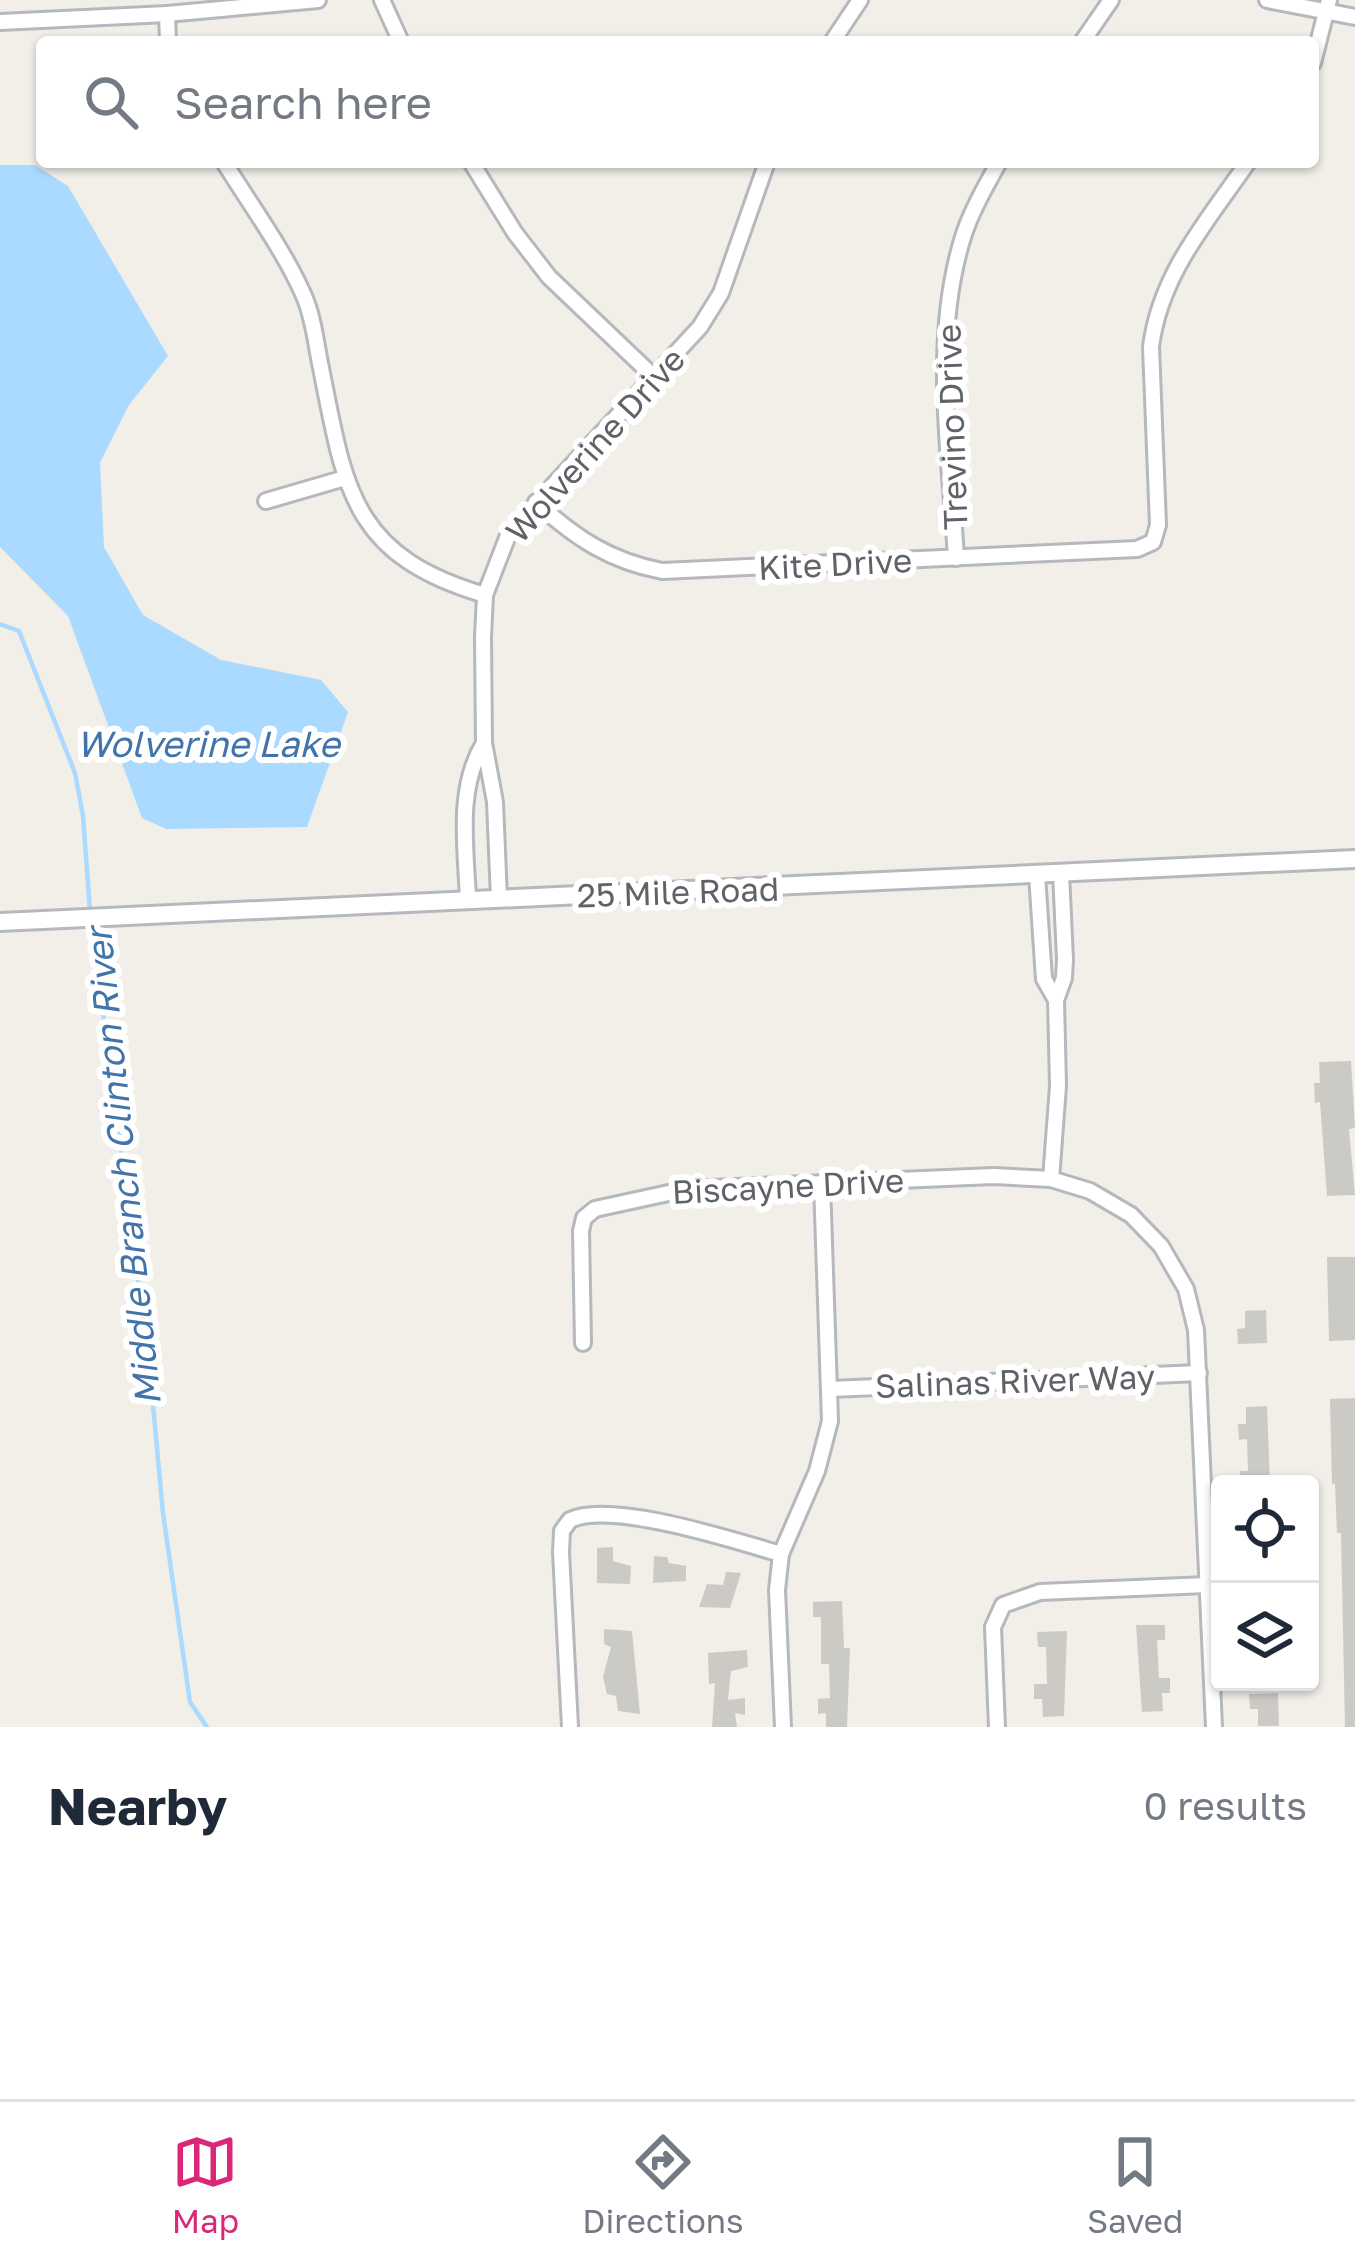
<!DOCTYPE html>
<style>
body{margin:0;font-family:"Golos Text",sans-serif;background:#f2f2f3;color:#1f2937}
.controls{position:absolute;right:36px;bottom:36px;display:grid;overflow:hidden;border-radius:12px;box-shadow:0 3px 9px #0004}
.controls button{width:108px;height:108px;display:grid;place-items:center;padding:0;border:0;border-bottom:3px solid #e0e1e3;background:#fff;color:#1f2937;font:60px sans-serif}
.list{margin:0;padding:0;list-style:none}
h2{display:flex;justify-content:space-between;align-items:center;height:156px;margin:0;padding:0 48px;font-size:51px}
h2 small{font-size:39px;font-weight:400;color:#747a83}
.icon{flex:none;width:66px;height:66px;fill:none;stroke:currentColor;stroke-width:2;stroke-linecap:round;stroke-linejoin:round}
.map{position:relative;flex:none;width:1355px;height:1727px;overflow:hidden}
.search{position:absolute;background:#fff;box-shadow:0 3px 9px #0004;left:36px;right:36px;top:36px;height:132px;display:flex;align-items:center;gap:30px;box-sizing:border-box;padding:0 42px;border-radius:12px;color:#747a83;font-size:45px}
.sheet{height:372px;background:#fff}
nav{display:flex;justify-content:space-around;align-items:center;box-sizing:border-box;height:168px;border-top:3px solid #e0e1e3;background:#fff;font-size:33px;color:#747a83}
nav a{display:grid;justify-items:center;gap:6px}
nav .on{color:#db2777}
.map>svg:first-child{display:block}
</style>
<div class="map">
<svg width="1355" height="1727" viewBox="0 0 1355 1727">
<rect width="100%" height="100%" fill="#f1efe8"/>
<polygon fill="#aadaff" points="0,165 35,165 68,186 168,356 129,405 100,463 104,547 143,615 221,660 321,680 348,712 307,827 166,829 142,818 68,616 0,547"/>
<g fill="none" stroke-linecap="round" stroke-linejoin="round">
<g stroke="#aadaff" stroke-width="4.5">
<polyline points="0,624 19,631 75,773 83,816 90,911"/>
<polyline points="91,923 149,1362 163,1513 190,1702 207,1727"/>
</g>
</g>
<g fill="#cccac5">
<polygon points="1351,1061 1355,1128 1349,1129 1355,1195 1327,1196 1320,1102 1315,1103 1314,1083 1320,1083 1319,1062"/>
<polygon points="1327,1257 1355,1257 1355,1340 1329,1341"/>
<polygon points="1266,1310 1267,1343 1238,1344 1237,1329 1245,1328 1245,1311"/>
<polygon points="1355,1398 1355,1727 1345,1727 1341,1533 1337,1533 1335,1484 1332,1484 1330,1399"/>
<polygon points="1267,1406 1270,1484 1240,1484 1240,1471 1248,1471 1247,1439 1239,1440 1238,1424 1246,1424 1246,1407"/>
<polygon points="613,1547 613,1561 631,1566 630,1584 597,1583 597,1548"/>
<polygon points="654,1556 667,1557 669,1563 686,1566 686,1581 653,1583"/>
<polygon points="726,1572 741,1573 730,1608 699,1607 707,1584 723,1585"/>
<polygon points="842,1601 844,1648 850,1648 847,1727 826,1727 826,1713 818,1714 818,1699 830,1698 829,1664 821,1664 821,1617 813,1617 813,1602"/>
<polygon points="1136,1625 1165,1625 1165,1640 1157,1640 1159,1678 1170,1678 1170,1693 1162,1693 1163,1711 1142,1712"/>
<polygon points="604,1629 632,1631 640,1714 618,1711 616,1696 607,1694 603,1677 611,1647 604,1644"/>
<polygon points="1067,1631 1064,1716 1043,1717 1042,1699 1034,1699 1034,1684 1047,1684 1046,1647 1038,1647 1037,1632"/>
<polygon points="747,1650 748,1667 731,1671 728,1700 745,1698 745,1715 735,1713 737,1727 712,1727 715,1683 709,1684 708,1653"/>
<polygon points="1278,1693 1279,1726 1258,1726 1258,1709 1250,1709 1249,1694"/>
</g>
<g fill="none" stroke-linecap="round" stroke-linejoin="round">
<defs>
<g id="minor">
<polyline points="382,0 401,42"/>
<polyline points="1267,0 1355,17"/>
<polyline points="167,14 168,42"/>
<polyline points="0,22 167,14 318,0"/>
<polyline points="832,42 860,0"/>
<polyline points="1082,42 1111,0"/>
<polyline points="1313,63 1329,0"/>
<path d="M224 162C251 206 284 250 304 296 314 319 316 345 321 368 345 490 352 556 485 595"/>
<polyline points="471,162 515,233 549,277 654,377"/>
<polyline points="266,501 345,478"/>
<path d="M536 502C575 538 610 561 662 571L1137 549 1153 542 1158 525 1151 347C1160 274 1208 220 1248 162"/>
<path d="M956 558C950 453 931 340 963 237 971 211 986 186 999 162"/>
<polyline points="1037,875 1044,979 1056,1000"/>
<polyline points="499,899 495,802 484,743 483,637 485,595 509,533 700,327 721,293 767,162"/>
<path d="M468 900C466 847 456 789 484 743"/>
<polyline points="1051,1179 1058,1086 1056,1000 1064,978 1065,959 1061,873"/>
<polyline points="583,1343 581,1231 584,1218 595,1209 687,1189 994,1176 1051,1179 1090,1191 1131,1215 1161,1246 1186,1289 1196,1330 1214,1727"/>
<polyline points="831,1389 1199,1373"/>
<path d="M570 1727 561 1552 562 1531 570 1520C611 1500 735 1541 781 1554"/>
<polyline points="783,1727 777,1590 781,1554 817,1471 830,1421 822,1183"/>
<polyline points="997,1727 993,1627 1003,1605 1040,1592 1207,1585"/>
</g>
<polyline id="tertiary" points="0,922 1355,859"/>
</defs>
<use href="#minor" stroke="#b5b8bc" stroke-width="20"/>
<use href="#tertiary" stroke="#b5b8bc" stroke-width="22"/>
<use href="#minor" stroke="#fff" stroke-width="14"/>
<use href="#tertiary" stroke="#fff" stroke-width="16"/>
</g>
<g text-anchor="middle" stroke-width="12" stroke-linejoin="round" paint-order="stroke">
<g font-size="33" fill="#5f6368" stroke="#fff">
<text transform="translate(952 427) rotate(-92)" y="12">Trevino Drive</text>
<text transform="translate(595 445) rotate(-48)" y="12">Wolverine Drive</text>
<text transform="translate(835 564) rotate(-3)" y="12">Kite Drive</text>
<text transform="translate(678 892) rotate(-2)" y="12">25 Mile Road</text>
<text transform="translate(788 1186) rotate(-3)" y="12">Biscayne Drive</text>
<text transform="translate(1015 1381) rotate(-2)" y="12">Salinas River Way</text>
</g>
<g font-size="36" font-style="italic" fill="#4174aa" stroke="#fff">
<text x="208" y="757">Wolverine Lake</text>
<text transform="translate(123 1167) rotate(-96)" y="13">Middle Branch Clinton River</text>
</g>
</g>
</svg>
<div class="controls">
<button><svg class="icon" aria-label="locate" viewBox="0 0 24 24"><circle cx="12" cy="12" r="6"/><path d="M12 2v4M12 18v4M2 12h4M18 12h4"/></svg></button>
<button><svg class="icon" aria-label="layers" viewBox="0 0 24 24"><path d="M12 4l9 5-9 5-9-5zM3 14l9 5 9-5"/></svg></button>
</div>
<div class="search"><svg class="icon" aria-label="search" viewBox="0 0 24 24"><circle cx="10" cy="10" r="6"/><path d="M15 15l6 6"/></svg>Search here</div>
</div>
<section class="sheet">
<h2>Nearby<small>0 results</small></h2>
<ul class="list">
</ul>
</section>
<nav>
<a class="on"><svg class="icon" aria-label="map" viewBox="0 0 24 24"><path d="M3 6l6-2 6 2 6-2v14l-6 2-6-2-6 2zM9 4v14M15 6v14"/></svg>Map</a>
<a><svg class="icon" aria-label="directions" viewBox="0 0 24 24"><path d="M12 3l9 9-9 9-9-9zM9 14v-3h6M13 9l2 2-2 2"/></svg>Directions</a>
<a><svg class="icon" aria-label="saved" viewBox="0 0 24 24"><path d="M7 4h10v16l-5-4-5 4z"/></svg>Saved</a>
</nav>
